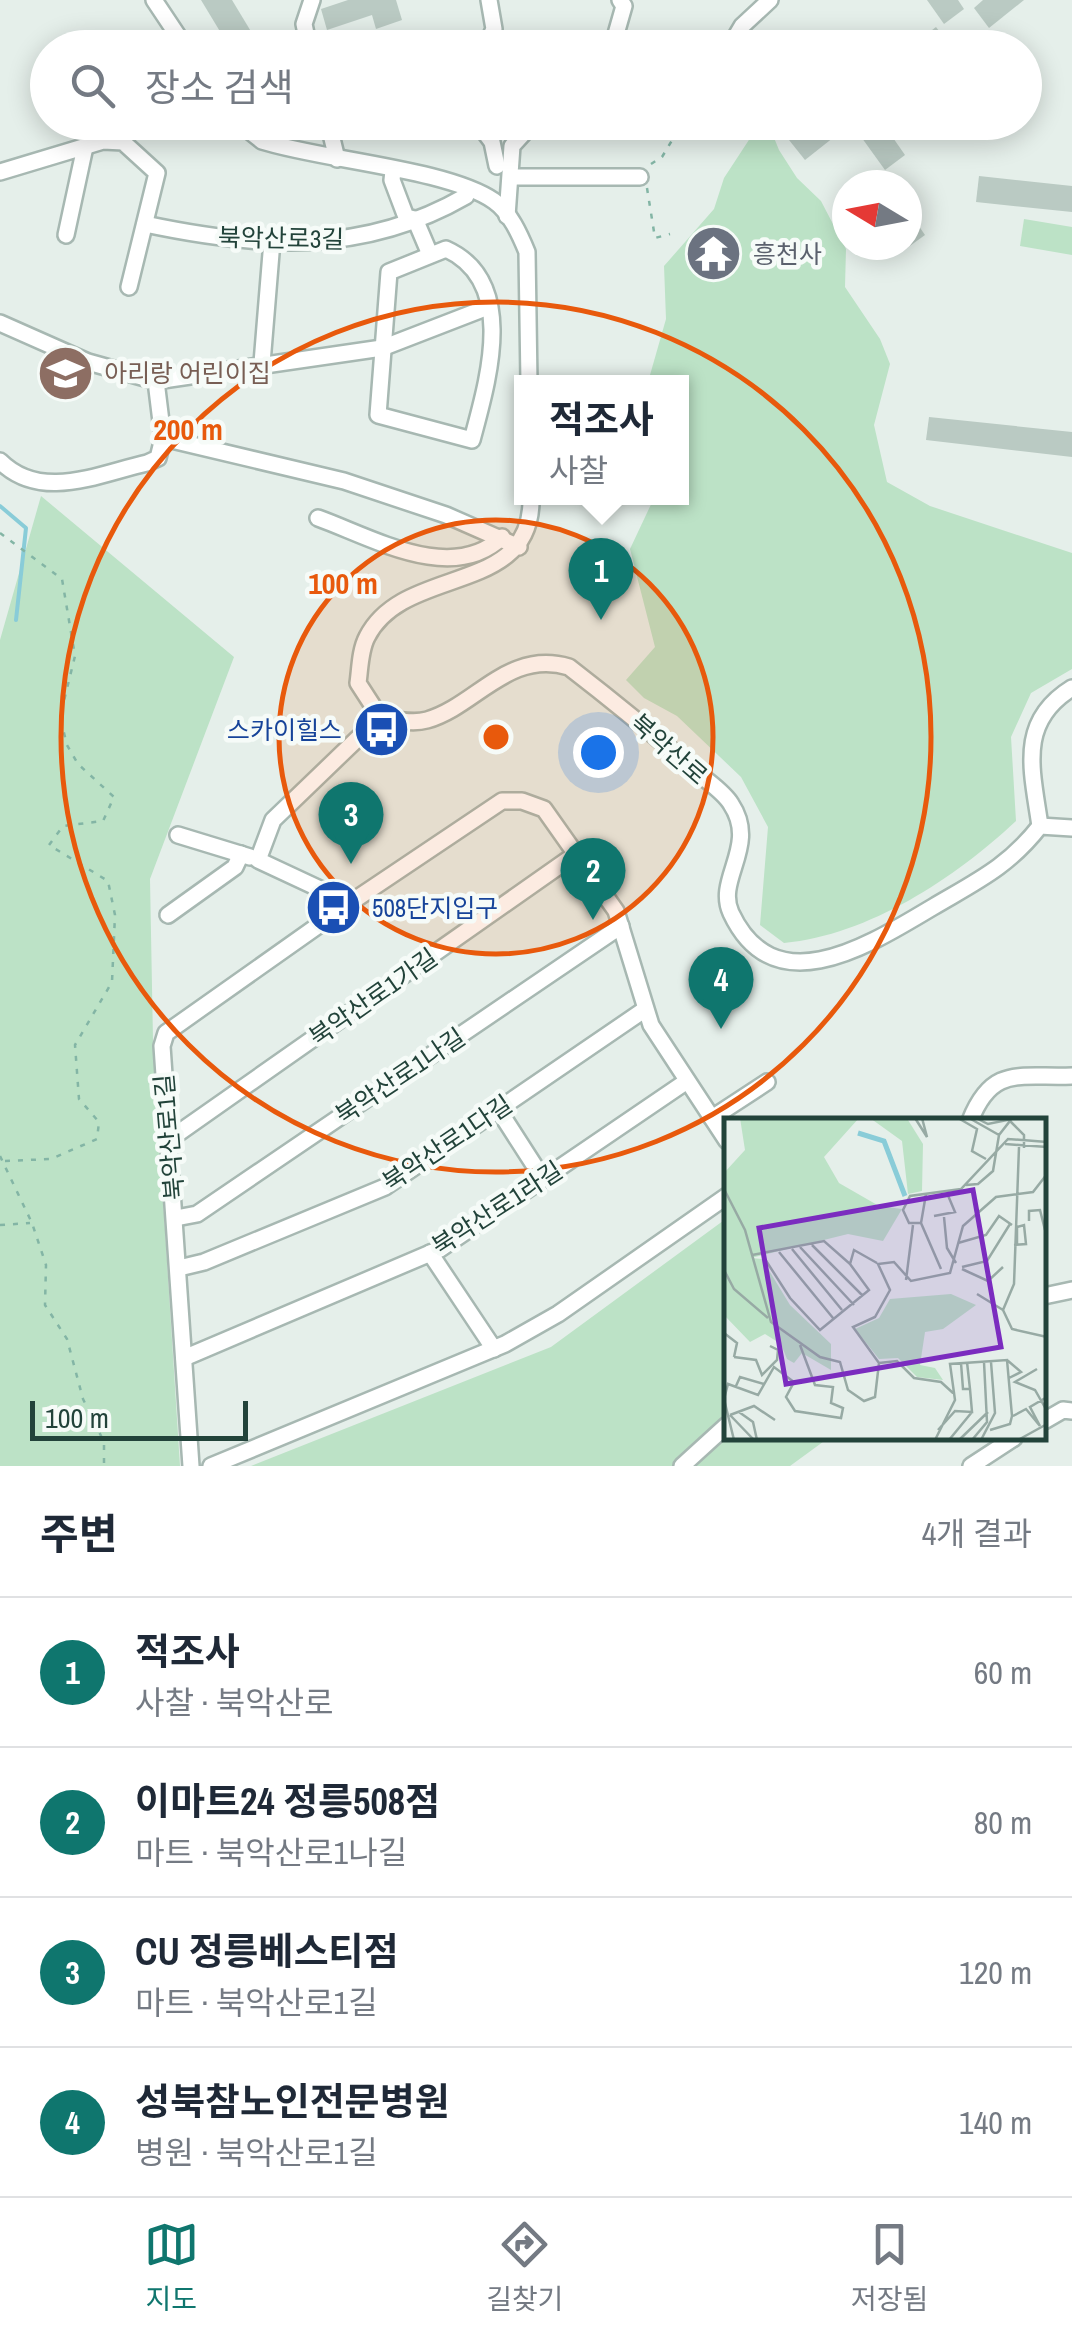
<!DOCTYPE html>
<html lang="ko">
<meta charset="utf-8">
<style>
body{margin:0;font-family:"Archivo Narrow","Noto Sans KR",sans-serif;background:#f2f2f3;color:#1f2937}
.compass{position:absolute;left:832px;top:170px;width:90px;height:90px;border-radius:50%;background:#fff;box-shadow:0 5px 25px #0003;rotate:280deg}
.scale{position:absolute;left:30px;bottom:25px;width:218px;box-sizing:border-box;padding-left:10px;border:5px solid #22433a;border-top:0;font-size:28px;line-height:35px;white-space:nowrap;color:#22433a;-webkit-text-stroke:8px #f6fbf8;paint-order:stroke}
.you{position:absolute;left:598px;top:752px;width:35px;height:35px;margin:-25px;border:8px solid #fff;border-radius:50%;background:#1a73e8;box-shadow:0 0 0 15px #1a73e833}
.badge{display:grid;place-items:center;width:65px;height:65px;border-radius:50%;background:#0f766e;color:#fff;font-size:32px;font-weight:700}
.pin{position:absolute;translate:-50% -82px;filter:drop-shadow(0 2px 5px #0008)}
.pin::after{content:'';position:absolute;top:52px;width:35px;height:30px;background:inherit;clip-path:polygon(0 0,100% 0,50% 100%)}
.popup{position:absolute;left:514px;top:375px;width:175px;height:130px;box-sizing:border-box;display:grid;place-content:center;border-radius:0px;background:#fff;filter:drop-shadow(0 2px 8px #0005);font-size:32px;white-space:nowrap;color:#747a83}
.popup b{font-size:38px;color:#1f2937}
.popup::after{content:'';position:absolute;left:50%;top:100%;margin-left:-20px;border:20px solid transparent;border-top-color:#fff}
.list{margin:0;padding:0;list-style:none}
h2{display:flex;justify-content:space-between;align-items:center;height:130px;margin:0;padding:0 40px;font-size:42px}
h2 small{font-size:32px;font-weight:400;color:#747a83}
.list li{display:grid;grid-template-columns:65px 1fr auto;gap:30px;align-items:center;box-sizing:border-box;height:150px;padding:0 40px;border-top:2px solid #e0e1e3}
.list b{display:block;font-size:38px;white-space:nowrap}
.list p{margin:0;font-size:32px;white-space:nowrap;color:#747a83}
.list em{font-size:32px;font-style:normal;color:#747a83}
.icon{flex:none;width:55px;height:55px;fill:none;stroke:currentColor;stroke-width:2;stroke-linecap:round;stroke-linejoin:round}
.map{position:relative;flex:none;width:1072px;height:1466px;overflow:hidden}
.search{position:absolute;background:#fff;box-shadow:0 5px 25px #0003;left:30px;right:30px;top:30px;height:110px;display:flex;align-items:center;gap:25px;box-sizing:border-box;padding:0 35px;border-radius:55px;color:#747a83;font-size:38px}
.sheet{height:730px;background:#fff}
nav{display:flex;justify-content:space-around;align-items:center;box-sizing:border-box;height:140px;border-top:2px solid #e0e1e3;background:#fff;font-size:28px;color:#747a83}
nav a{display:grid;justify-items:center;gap:5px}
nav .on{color:#0f766e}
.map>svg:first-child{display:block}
</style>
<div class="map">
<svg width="1072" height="1466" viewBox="0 0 1072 1466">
<rect width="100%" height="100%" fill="#e5efea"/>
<g fill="#bce2c6">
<path d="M760 123H768L779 150 797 178 821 201 846 249 845 287 880 339 890 364 874 425 887 482 930 506 1072 553V669L1031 693 1011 737 1016 821C955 878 869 935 784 943L760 925 768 827 741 777 677 716 644 698 626 680 655 647 630 549 654 498H681V382H648L666 319 664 266 714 209 724 178Z"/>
<polygon points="1024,219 1072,227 1072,255 1020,246"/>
<polygon points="41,496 234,657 150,879 153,1040 180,1466 0,1466 0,640"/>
<polygon points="727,1218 727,1438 827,1439 790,1466 251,1466 551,1347"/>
</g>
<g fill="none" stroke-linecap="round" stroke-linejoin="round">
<polyline stroke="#89ccd8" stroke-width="4" points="0,506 26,528 16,620"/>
</g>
<g fill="#bacac3">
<polygon points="201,0 232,0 261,48 230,48"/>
<polygon points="348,0 396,0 402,20 376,29 372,15 327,30 321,9"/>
<polygon points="927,0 958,0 964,9 944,24"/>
<polygon points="983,0 1024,0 989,28 974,8"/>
<polygon points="936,27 952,48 909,48"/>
<polygon points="812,122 853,122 805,160 789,140"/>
<polygon points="860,122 882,122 905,155 885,170 854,127"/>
<polygon points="979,176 1072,186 1072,212 976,202"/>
<polygon points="907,209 925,235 907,248"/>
<polygon points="929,417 1072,432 1072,457 926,440"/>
</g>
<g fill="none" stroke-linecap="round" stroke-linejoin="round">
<defs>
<g id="minor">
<polyline points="154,0 186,48"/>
<polyline points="309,48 304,24 312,0"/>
<polyline points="485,48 494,29 489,0"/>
<polyline points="612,48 624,6 620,0"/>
<polyline points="729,48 742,26 770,0"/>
<path d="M238 122 262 141C322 160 448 169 494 201 510 212 520 235 527 252L529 382"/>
<polyline points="328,122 337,159"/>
<polyline points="477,122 492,142 497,166"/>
<polyline points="393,171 392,180 406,217 415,219 429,252"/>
<polyline points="0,172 103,141 123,142 157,173 129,287"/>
<polyline points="511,177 640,177"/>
<polyline points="507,216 512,146 534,122"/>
<path d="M145 224C258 248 362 256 466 196"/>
<polyline points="66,235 85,147"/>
<path d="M446 249C519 282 487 383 472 440L378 415 389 272Z"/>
<polyline points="0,323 88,362 156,381 382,348 488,307"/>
<polyline points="262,363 272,241"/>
<polyline points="163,438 344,481 446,515 519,547"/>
<path d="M0 461C41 502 98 474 147 463L158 458 163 438 156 381"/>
<path d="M531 498C533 597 404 564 367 637 360 650 360 669 358 683L380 717C394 720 413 724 427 720 476 706 508 649 569 667 613 701 656 736 698 773 708 782 724 792 731 804 759 846 715 879 731 913 775 1007 872 943 933 907 977 881 1008 867 1040 826L1072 828"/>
<path d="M318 518C371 537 452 585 502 537"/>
<path d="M1040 826C1032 770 1017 722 1072 688"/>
<polyline points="178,835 250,857"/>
<polyline points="350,903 502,801 522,801 544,809 616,911 651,1025 727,1141"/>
<polyline points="168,915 235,867 241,854"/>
<polyline points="498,1109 543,1179"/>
<polyline points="712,1118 767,1082"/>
<path d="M970 1121C992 1065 1019 1078 1072 1076"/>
<polyline points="170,1139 576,854"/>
<polyline points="176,1218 197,1214 621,926"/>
<polyline points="430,1253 494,1349"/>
<polyline points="179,1268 204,1262 385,1187 644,1010"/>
<polyline points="1044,1296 1072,1290"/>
<polyline points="184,1358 440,1249 687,1081"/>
<polyline points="1044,1421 1063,1410 1072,1411"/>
<polyline points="191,1466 162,1046 166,1033 350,903 258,860 273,820 380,717"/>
<polyline points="211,1466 505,1344 558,1314 727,1196"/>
<polyline points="682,1466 727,1425"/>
<polyline points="971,1466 1014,1438"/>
</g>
</defs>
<use href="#minor" stroke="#a7b8b2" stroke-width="20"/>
<g stroke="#83b5a5" stroke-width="2.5" stroke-dasharray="5 8" stroke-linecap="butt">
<polyline points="651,164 662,157 683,122"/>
<polyline points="647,188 655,238 670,234"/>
<polyline points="0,533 62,579 75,656 60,717 67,745 78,764 114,797 103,821 63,826 49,845 108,881 115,915 112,982 75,1045 79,1099 99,1122 97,1139 51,1159 5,1161"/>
<polyline points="0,1156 32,1223 46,1265 45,1305 67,1339 83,1399 104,1442 104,1466"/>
<polyline points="0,1225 30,1223"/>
</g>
<use href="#minor" stroke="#fff" stroke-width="15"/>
</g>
<circle cx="496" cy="737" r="217" fill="#e8590c" fill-opacity=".12"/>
<g fill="none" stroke="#e8590c" stroke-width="5">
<circle cx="496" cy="737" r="217"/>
<circle cx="496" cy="737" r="435"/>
</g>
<defs>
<symbol id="temple-disc" viewBox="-11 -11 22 22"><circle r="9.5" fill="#6b7280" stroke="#f6fbf8"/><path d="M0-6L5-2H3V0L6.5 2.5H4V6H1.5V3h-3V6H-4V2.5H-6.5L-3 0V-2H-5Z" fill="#fff"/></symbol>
<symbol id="school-disc" viewBox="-11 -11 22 22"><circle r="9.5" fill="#8d6e63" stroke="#f6fbf8"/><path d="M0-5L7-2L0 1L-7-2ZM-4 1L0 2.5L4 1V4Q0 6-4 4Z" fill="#fff"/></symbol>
<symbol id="bus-disc" viewBox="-11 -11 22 22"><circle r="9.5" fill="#1a4fb4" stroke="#f6fbf8"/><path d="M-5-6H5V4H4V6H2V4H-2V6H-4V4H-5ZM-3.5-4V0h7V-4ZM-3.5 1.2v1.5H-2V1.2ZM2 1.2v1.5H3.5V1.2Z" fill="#fff"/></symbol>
</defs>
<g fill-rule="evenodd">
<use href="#temple-disc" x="682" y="222" width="63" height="63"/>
<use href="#school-disc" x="34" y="342" width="63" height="63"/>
<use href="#bus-disc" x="350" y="698" width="63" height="63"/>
<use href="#bus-disc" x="302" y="876" width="63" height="63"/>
</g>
<g text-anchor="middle" stroke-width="9" stroke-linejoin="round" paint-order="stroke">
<g font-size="25" fill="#22433a" stroke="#f6fbf8">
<text transform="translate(281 238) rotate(1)" y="9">북악산로3길</text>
<text transform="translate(669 749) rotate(41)" y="9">북악산로</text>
<text transform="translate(373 997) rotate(-35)" y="9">북악산로1가길</text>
<text transform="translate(400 1076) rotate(-34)" y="9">북악산로1나길</text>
<text transform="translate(169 1137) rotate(-95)" y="9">북악산로1길</text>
<text transform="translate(447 1143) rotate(-34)" y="9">북악산로1다길</text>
<text transform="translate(497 1208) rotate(-33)" y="9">북악산로1라길</text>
</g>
<g font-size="25" fill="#5b616d" stroke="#f6fbf8" text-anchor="start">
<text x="753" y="263">흥천사</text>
</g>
<g font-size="25" fill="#785e54" stroke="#f6fbf8" text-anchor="start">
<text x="104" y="382">아리랑 어린이집</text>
</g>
<g font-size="25" fill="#164399" stroke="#f6fbf8" text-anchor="end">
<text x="342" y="739">스카이힐스</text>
<text x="372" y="917" text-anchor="start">508단지입구</text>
</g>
</g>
<g transform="translate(724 1118)">
<rect width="322" height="322" fill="#e5efea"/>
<path d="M16 0H135L100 39 115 65 155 88 178 91 159 123 124 116 27 140 38 141 66 187 107 226V252L78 235 70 245 63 241 57 226 41 216 26 224 0 197V55L21 32ZM146 0 184 2 199 26 198 73 184 76 178 23ZM227 176 252 187 219 211 201 214 196 247 211 250 219 262 193 259 174 240 155 241 131 211 155 200 166 181Z" fill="#bce2c6"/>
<path fill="none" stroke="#89ccd8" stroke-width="5" d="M134 15 160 23 181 78"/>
<path fill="none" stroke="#97aaa4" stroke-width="2.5" d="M191 0 203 19 198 0M234 0 253 11 248 33 262 41M245 0 275 17M252 0 264 6 288 1M281 26 323 29M295 29 290 166 279 192 288 211 323 219M242 67 254 66 269 53 275 17 286 3 300 17V30M0 71 21 112 47 204 96 239 116 244 124 272 140 283 151 279 155 245 129 209 151 199 166 172 154 146 170 144 187 163 226 155 239 108 272 79 309 74 323 56M202 76 197 105 217 151M210 98 231 94 223 75M220 99 223 130 232 145M305 103V93L316 92 321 112M197 105H185L179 92 186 78 237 71 284 21 323 24M234 125 262 117 275 98 288 107M88 127 139 178M290 127 302 126 300 107 293 109V126M76 129 130 187M68 131 118 192M55 134 109 200M28 137 100 123 126 146 130 132 153 145M39 138 66 180 96 212 145 172 126 146M238 149 263 143 286 106M238 151 264 163 279 149M0 152 10 171 44 200M182 162 189 107M253 176 279 192M0 215 13 225 10 239M10 239 32 242 38 257 53 242 54 232 46 228M283 242 297 254 285 260M155 245 173 243 190 260 217 264 229 275M237 245 239 271H246L243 244M313 251 291 264 311 272 323 293M12 268 16 259 40 266M15 294 29 304 33 322M6 297 30 288 51 302M6 297 30 322M289 298 302 291 316 308M316 308 306 289 323 279M214 312 231 293 248 294 246 271M10 322 0 281 4 266 34 277 50 249 70 264 62 279 71 293 117 300 119 290 107 285 109 269 91 267 76 227M211 322 231 282 226 246 283 242 288 298 286 306 266 312M225 322 248 294M235 322 264 294M248 322 263 304 260 244M257 322 271 295 267 244M294 322 323 306"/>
<path fill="#7b2cbf" fill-opacity="0.15" stroke="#7b2cbf" stroke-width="5" d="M249 72 277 229 62 266 35 110Z"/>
<rect width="322" height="322" fill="none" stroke="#22433a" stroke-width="5"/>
</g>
<circle cx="496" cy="737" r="15" fill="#e8590c" stroke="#f6fbf8" stroke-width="5"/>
<g font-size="30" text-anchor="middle" font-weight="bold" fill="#e8590c" stroke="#f6fbf8" stroke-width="9" stroke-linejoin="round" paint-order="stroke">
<text x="188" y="440">200 m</text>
<text x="343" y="594">100 m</text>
</g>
</svg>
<svg class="compass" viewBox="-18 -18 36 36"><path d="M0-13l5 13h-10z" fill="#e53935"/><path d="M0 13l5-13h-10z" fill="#747a83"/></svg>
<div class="scale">100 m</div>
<div class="you"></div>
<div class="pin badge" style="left:601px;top:620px">1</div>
<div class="popup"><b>적조사</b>사찰</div>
<div class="pin badge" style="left:593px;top:920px">2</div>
<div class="pin badge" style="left:351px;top:864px">3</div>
<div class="pin badge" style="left:721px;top:1029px">4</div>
<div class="search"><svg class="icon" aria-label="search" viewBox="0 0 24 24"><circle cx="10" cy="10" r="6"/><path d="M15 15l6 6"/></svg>장소 검색</div>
</div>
<section class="sheet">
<h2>주변<small>4개 결과</small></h2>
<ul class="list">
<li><span class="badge">1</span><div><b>적조사</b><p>사찰 · 북악산로</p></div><em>60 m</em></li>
<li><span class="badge">2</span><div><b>이마트24 정릉508점</b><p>마트 · 북악산로1나길</p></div><em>80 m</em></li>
<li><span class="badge">3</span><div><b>CU 정릉베스티점</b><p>마트 · 북악산로1길</p></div><em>120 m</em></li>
<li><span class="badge">4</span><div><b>성북참노인전문병원</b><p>병원 · 북악산로1길</p></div><em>140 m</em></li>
</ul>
</section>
<nav>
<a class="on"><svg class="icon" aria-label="map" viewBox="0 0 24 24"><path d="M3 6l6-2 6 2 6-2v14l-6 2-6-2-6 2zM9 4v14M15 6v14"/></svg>지도</a>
<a><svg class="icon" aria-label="directions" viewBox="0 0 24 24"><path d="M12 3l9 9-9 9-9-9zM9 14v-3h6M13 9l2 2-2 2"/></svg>길찾기</a>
<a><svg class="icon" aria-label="saved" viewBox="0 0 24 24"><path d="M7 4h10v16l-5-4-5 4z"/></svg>저장됨</a>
</nav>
